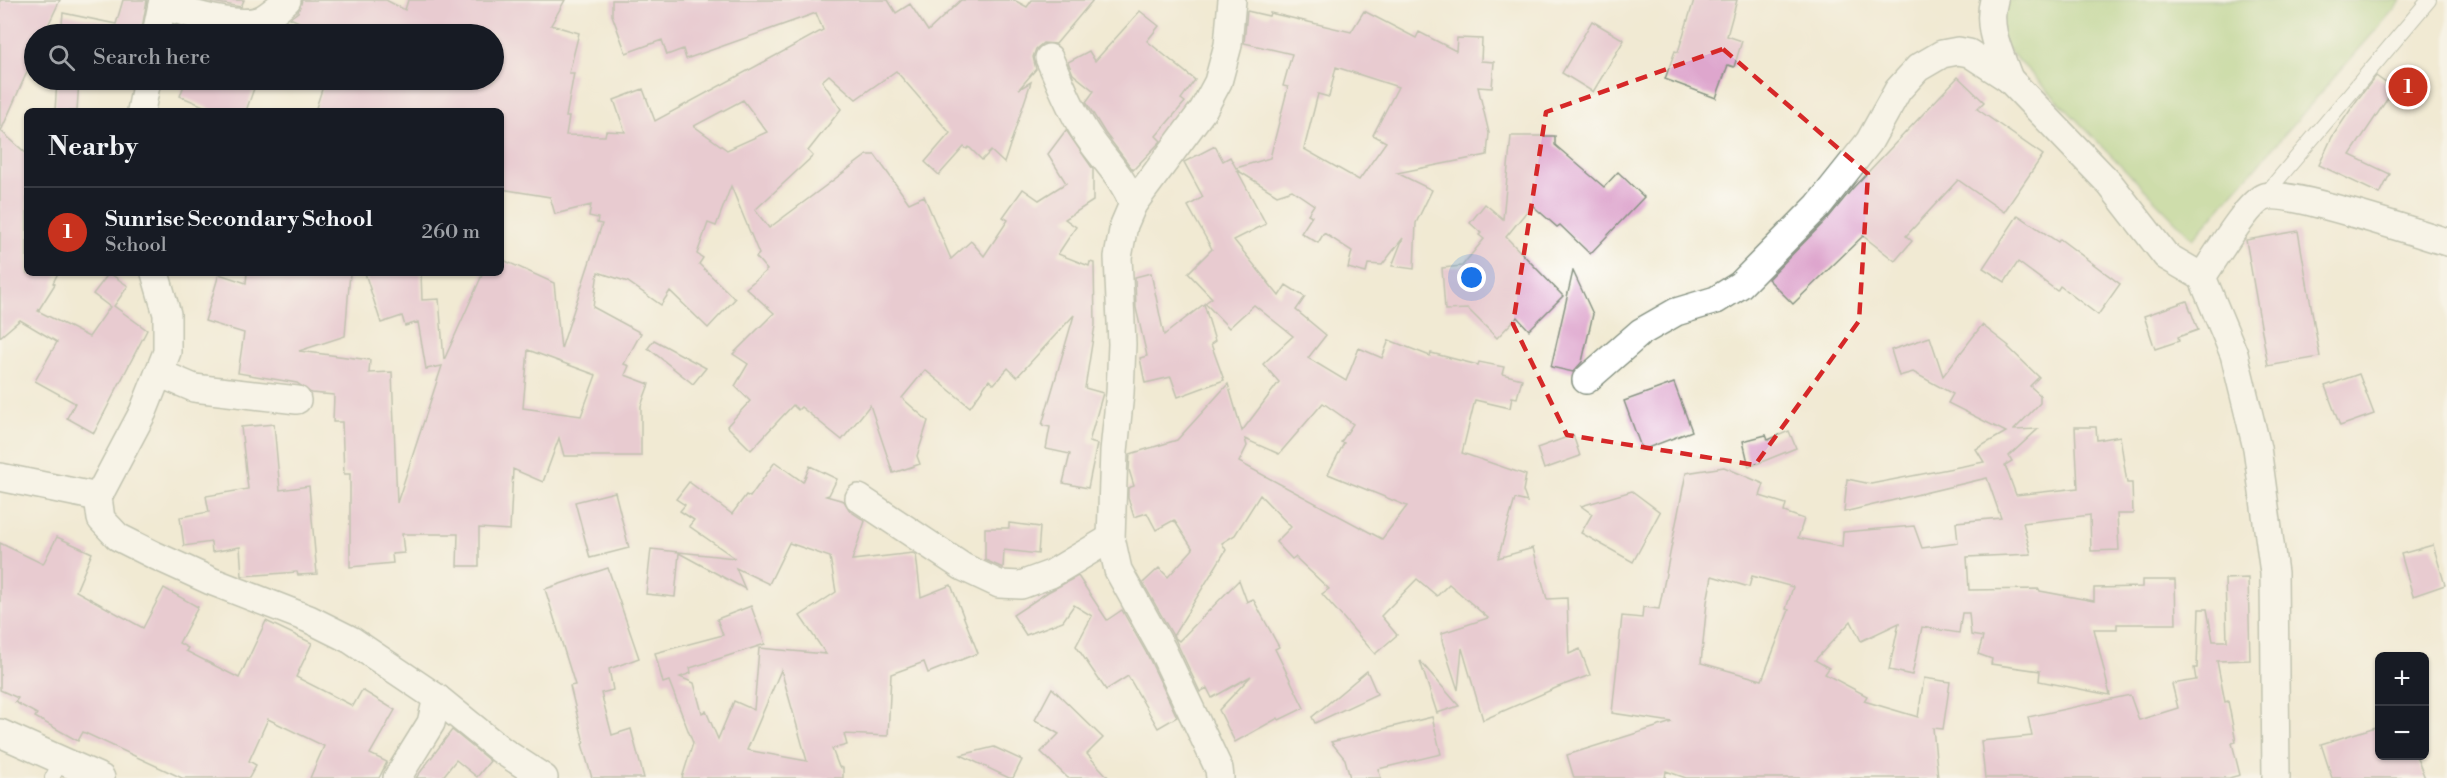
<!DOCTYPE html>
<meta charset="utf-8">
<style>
body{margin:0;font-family:"Libre Bodoni",serif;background:#20242c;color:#f1f3f6}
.controls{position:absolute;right:18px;bottom:18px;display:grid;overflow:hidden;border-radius:9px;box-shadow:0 2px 4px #0004}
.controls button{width:54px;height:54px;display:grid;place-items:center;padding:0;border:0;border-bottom:2px solid #363941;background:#171b24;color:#f1f3f6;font:30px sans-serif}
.you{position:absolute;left:1472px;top:278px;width:21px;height:21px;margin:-15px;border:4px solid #fff;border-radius:50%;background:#1a73e8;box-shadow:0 0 0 9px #1a73e833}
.badge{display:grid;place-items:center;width:39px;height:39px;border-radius:50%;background:#c8321e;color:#fff;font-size:20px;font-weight:700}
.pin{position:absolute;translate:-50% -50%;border:3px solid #fff;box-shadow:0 2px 6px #0006}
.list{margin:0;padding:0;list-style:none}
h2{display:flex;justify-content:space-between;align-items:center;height:78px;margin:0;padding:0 24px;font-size:26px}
h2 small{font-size:20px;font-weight:400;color:#9ea1a6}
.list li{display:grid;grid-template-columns:39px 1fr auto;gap:18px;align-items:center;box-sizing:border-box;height:90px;padding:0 24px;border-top:2px solid #363941}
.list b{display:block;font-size:22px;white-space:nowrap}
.list p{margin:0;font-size:20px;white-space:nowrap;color:#9ea1a6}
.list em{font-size:20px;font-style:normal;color:#9ea1a6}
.icon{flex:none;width:33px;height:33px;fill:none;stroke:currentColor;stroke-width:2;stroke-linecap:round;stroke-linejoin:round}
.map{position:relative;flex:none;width:2447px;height:778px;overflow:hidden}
.search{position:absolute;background:#171b24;box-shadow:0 2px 4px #0004;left:24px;top:24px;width:480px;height:66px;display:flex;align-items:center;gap:15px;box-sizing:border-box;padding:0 21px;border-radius:33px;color:#9ea1a6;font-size:22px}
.panel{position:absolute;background:#171b24;box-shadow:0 2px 4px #0004;left:24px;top:108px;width:480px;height:168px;border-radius:9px}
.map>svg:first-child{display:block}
</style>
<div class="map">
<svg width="2447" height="778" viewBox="0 0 2447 778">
<rect width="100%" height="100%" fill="#fff"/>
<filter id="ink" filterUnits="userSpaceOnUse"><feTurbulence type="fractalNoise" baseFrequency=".0167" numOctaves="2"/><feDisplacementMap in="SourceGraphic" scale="12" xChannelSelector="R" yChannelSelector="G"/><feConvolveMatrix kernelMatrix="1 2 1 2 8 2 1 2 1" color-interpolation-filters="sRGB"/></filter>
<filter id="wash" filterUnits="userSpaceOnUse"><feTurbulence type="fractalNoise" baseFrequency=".008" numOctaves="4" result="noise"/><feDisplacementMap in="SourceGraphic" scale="24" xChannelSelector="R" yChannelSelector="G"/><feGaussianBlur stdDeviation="1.35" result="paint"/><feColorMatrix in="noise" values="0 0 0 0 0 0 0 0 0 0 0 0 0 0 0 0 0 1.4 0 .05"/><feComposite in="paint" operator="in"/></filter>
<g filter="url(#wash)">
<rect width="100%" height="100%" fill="#f1ead3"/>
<polygon fill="#a4ce7a" stroke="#628657" stroke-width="1.5" points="1993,0 2402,0 2193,239 1979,20"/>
<g id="blocks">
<g fill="#dea6cd" fill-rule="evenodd">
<polygon points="0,0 60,0 44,34 34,34 34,56 1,131 27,154 27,273 58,273 53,283 55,284 38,311 89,337 110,307 93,294 109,273 128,286 114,306 147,330 94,433 67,418 75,403 35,381 57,342 20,320 0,337"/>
<polygon points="123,0 147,0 141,34 61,34 63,13 116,24"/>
<polygon points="201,0 244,0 241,7"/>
<path d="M302 0H386L405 10 408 0H565L551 25 579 33 569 73H574L566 117H569L566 135 605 136 606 131 625 132 614 100 643 89 655 121 823 30 816 13 686 59 683 49 667 55 662 40 626 53 612 15V0H888L896 13 910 4 928 31 961 0H1014L1027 7 1032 0H1093L1056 44 1043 43 1036 49 1033 57 1036 69 1019 89 1031 82 1004 163 991 151 982 160 969 147 967 149 964 147 939 175 925 162 950 133 896 71 856 99 829 75 822 81 841 109 808 151 813 156 755 210 769 228 867 155H875L909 203 924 196 951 259 971 241 984 256 1008 220 1003 217 1023 189 1039 200 1066 183 1048 154 1066 130 1093 169V201L1065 219 1076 227 1058 254 1089 266 1090 262 1094 263 1095 325 1085 388 1103 393 1089 442 1097 444 1088 488 1063 483 1070 454 1046 449 1050 427 1042 425 1074 315 1017 377 1008 368 994 384 989 380 970 407 925 370 902 398 928 421 917 456 920 464 893 473 870 405 842 440 801 407 798 410 793 405 751 450 727 426 750 401 735 386 748 364 733 354 774 313 746 288 767 270 756 257 759 254 731 186 716 226 708 223 697 254 703 258 699 264 735 299 708 328 670 291 661 305 628 282 598 272 593 307 641 333 624 364 629 366 625 375 649 384 641 406V456H564L559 438 543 482 513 469 510 530 479 528V566H457L458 534H402L404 553 392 554 393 563 350 567V474H344L342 422H333L334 395 311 393 297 383 238 373 244 333 205 321 219 274 246 283 247 273H350L345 336 299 351 370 360 369 373 392 372 397 503 442 366 426 369 418 322 405 326 402 316 381 323 365 273H421L422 300 439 299 444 360 483 273H501V259L554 283 561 349 602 224 597 223 598 218 589 216 591 205 555 214 550 197 501 189V111H315L325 80H354L380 89 384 80H494V34H326L290 18 298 12ZM743 100 767 132 727 150 694 126ZM528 350 596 375 581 416 523 408Z"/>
<polygon points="1694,0 1737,0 1727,36 1742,41 1734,67 1728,65 1716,98 1665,79 1675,51 1678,52"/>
<polygon points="1140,11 1159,26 1147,41 1195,80 1181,99 1185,102 1156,136 1161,141 1133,170 1105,133 1086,102 1094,91 1073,74 1068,62 1089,51 1095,61"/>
<path d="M1247 11 1269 16 1270 13 1351 32 1364 11 1416 38 1419 32 1456 51 1457 38 1482 39 1481 61 1494 62 1492 88 1478 87 1489 133 1487 155 1397 173 1432 190 1416 223 1414 269 1392 266 1403 238 1382 265 1368 264 1366 273 1348 268 1352 251 1324 233 1318 243 1301 233 1312 216 1308 214 1314 205 1292 190 1277 195 1237 170 1266 224 1234 240 1279 296 1286 285 1305 297 1296 310 1326 335 1308 358 1346 381 1359 348 1382 358 1389 340 1430 356 1431 353 1478 365 1479 362 1504 367 1502 374 1522 379 1517 398 1512 397 1510 408 1475 400 1462 453 1526 475 1523 491 1527 502 1515 499 1498 558 1533 548 1547 599 1567 598 1569 654 1580 649 1590 675 1558 687 1483 720 1462 648 1458 690 1442 641V633L1488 618 1449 584 1437 596 1417 579 1381 616 1397 635 1375 654 1322 594 1329 589 1295 557 1292 559 1276 542 1291 527 1260 495 1235 535 1222 543 1226 550 1173 636 1179 641 1239 580 1247 602 1253 599 1279 647 1275 649 1304 708 1279 720 1278 718 1235 742 1219 710 1251 676 1212 698 1207 688 1200 692 1176 641 1143 583 1159 568 1168 577 1193 549 1174 520 1156 530 1147 513 1134 517 1128 498V488L1134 486 1129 470 1130 454 1177 440 1228 384 1242 431 1279 382 1263 364 1293 336 1254 305 1229 328 1205 303 1212 298 1188 273 1212 249 1188 206 1203 197 1184 162 1215 146 1223 161 1230 157 1236 168 1270 158 1288 87 1283 86 1292 54 1244 43ZM1336 67 1398 87 1373 135 1386 142 1359 180 1304 149 1318 94 1329 97ZM1323 403 1353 424 1341 442 1344 443 1328 474 1407 506 1382 539 1239 462 1247 446 1245 439 1279 454Z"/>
<polygon points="1592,21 1624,40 1593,92 1562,73"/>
<polygon points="174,25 196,31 211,34 172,34"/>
<polygon points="2376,76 2394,89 2350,155 2390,174 2380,194 2319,165 2332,137 2357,100"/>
<polygon points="1958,77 1984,102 1977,109 2043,155 2004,212 1958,180 1906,236 1912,241 1895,261 1863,236 1793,304 1768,279 1829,217 1852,189"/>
<polygon points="57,80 79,80 77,111 55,111"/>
<polygon points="186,80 257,80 246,111 215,111 180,96"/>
<polygon points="1511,136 1555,136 1555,145 1604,187 1618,172 1644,197 1590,254 1560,225 1557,227 1532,205 1506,237 1563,296 1529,330 1517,317 1497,338 1468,309 1445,310 1442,268 1462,266 1484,239 1479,235 1481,233 1470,223 1485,204 1503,219"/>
<polygon points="2018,215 2058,242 2060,239 2120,284 2098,315 2060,286 2057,291 2018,262 2005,282 1983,268"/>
<polygon points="2298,231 2320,357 2268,366 2246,240"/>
<polygon points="1573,271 1593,314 1582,362 1573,372 1551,367"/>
<polygon points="1151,273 1164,335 1204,304 1215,341 1211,344 1224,380 1178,397 1171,377 1145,383 1140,358 1147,356 1136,308 1135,277"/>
<polygon points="2187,301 2198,330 2178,337 2179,341 2155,349 2144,316"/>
<path d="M1982 325 2009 346 2008 347 2039 377 2030 386 2040 395V403L2014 430 2038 429 2009 456 2012 461 2005 465 2016 495 2078 488 2075 427H2096L2097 440 2120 436 2127 483H2132L2133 514H2117L2119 550 2091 551 2090 515 2023 523 2031 554 1967 557 1969 590 2039 589 2040 591 2094 601V588L2142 587V580H2175L2176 624H2117V629H2094L2110 695 2039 681 2040 671 1991 664 1992 659 1978 654 1983 637 1971 635 1969 613H1962L1959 633 1922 627 1912 675 1889 670 1899 623 1861 641 1851 621 1815 660 1829 668 1825 674 1867 696 1864 701 1918 717 1924 678 1950 682 1943 729 1933 728 1938 778H1686L1666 771 1665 778H1574L1567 755 1672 722 1612 713 1622 616 1642 618 1643 607 1659 609 1686 473 1724 467 1764 484 1760 496 1786 504 1784 512 1804 519 1798 538 1842 547 1843 532 1914 526 1922 548 1958 543 1956 522 2001 518 1987 478 1844 512 1847 479 1871 484 1984 462 1976 449 2006 432 1948 403 1953 394 1913 372 1899 376 1891 350 1930 337 1943 376ZM1712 576 1749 587 1752 576 1793 587 1786 609 1789 610 1762 680 1701 663 1707 602Z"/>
<polygon points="654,340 706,368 693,384 648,348"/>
<polygon points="2359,374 2374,414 2340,426 2325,386"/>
<polygon points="1674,383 1692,431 1642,450 1624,401"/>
<polygon points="274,424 280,490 309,486 317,574 298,575 297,572 242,576 240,547 212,552 211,542 184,546 180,517 209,512 206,496 248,489 241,427"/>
<polygon points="1789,431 1796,448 1749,467 1743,441 1766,435 1768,440"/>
<polygon points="1573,435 1580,456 1544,469 1537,448"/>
<path d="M775 462 803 482 810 466 837 479 829 495 826 496 844 501 850 511 865 521 852 560 913 553 916 555 921 597 951 585 978 653 928 673 924 662 891 674 888 736 844 734 847 745 832 749 839 767 843 768V778H682L693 743 669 681 663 683 655 653 723 635 717 619 751 606 765 644 690 668 691 673 680 677 694 683 702 713 706 711 718 739 734 701 754 710 759 648 826 654 800 616 836 592 830 557 789 543 769 584 736 568 745 589 679 553 675 597 646 594 651 549 735 558 689 526 694 520 680 511 685 505 676 499 689 482 732 514 746 495 750 497ZM781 670 807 761 747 750Z"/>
<polygon points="1632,491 1660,512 1633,562 1581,533 1592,514 1581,506"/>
<polygon points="615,492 629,548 590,558 575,502"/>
<polygon points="1009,523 1040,527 1038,554 1004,550 1003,568 985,560 985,528 1009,528"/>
<polygon points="57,537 92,553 76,591 143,628 164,588 198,607 179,643 188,648 186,651 239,678 266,621 312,643 296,677 353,706 362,690 395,710 370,754 387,762 379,778 310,778 324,746 268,719 249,761 256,765 249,778 182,778 83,732 78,741 35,717 37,714 15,702 18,698 0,690 0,543 43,564"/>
<polygon points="2433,545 2445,585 2413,596 2401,554"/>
<polygon points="608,568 639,658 609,669 613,690 601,693 612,735 631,729 644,778 592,778 582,744 584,743 570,686 575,685 545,589"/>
<polygon points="1078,576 1107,620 1122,610 1148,656 1177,717 1158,728 1128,676 1106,690 1076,646 1092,616 1074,605 1063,621 1026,635 1013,615 1048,592"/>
<polygon points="2248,578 2250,660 2217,661 2225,702 2228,701 2236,742 2232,743 2240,775 2229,778 1985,778 1981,741 2032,736 2028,717 2130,695 2139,720 2178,708 2172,684 2196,680 2194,668 2197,668 2199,609 2207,609 2213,641 2227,641 2225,579"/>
<polygon points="1420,661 1459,706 1437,713"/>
<polygon points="1367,671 1377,694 1315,723 1312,717"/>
<polygon points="1052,688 1103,738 1087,754 1109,778 1068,778 1041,752 1059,734 1035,720"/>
<polygon points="1432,717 1441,754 1378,769 1381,778 1350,778 1345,759 1331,742"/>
<polygon points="2379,726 2379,756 2416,756 2425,778 2332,778 2321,744"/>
<polygon points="452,730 490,761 477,777 456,760 442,778 416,778"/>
<polygon points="994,747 1022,760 1013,778 1009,778 961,755"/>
</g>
</g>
</g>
<g filter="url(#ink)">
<use href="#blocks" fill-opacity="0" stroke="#889484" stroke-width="1.5"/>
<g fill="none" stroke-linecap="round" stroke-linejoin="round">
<defs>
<g id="lane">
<polyline points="2264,196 2429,0"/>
<polyline points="52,778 62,759"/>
</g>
<g id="street">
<path d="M1994 0C1986 28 2000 53 2009 79"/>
<path d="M162 6C187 12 242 31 264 18 272 13 280 6 287 0"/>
<polyline points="156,34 163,0"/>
<path d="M1049 58C1062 87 1073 116 1092 142 1107 163 1124 179 1133 204"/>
<polyline points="141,111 147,80"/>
<polyline points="155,273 167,314 167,352 143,412 98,497 101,519 118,537 154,555 211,581 309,619 351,640 437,698 501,750 544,778"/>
<path d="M2202 277C2214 260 2247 203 2264 197 2286 189 2417 233 2447 242"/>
<polyline points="159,373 194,388 297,400"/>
<polyline points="1586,380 1641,332 1676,312 1716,300 1740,285 1818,206 1869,142 1898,90 1918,68 1942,54 1958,51 1969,53 2009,79 2110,184 2166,256 2202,277 2234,354 2257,448 2274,573 2276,778"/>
<polyline points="0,477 98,497"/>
<polyline points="859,498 963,567 999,584 1021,585 1051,574 1111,538"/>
<polyline points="0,733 101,778"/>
<polyline points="397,778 431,723 437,698"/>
<polyline points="1220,778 1219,769 1162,649 1118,570 1111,538 1114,451 1120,393 1122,344 1118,257 1124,225 1133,204 1203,110 1218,82 1228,45 1232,0"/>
</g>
</defs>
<use href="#lane" stroke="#889484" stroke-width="16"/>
<use href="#street" stroke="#889484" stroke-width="30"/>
<use href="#lane" stroke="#fff" stroke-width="14"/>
<use href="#street" stroke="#fff" stroke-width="27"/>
</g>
</g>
<path d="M0 0H2447V778H0ZM1723 49 1868 174 1859 321 1755 465 1567 435 1513 324 1546 112Z" fill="#f1ead3" fill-opacity=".55" fill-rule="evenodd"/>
<path fill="none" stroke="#d62828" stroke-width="4.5" stroke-dasharray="12 8" stroke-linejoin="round" d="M1723 49 1868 174 1859 321 1755 465 1567 435 1513 324 1546 112Z"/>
</svg>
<div class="controls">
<button>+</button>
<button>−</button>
</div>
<div class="you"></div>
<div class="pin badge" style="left:2408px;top:87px">1</div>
<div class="search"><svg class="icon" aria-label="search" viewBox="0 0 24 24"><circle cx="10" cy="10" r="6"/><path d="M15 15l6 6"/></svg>Search here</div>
<section class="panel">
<h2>Nearby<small></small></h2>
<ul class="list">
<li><span class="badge">1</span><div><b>Sunrise Secondary School</b><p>School</p></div><em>260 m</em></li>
</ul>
</section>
</div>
